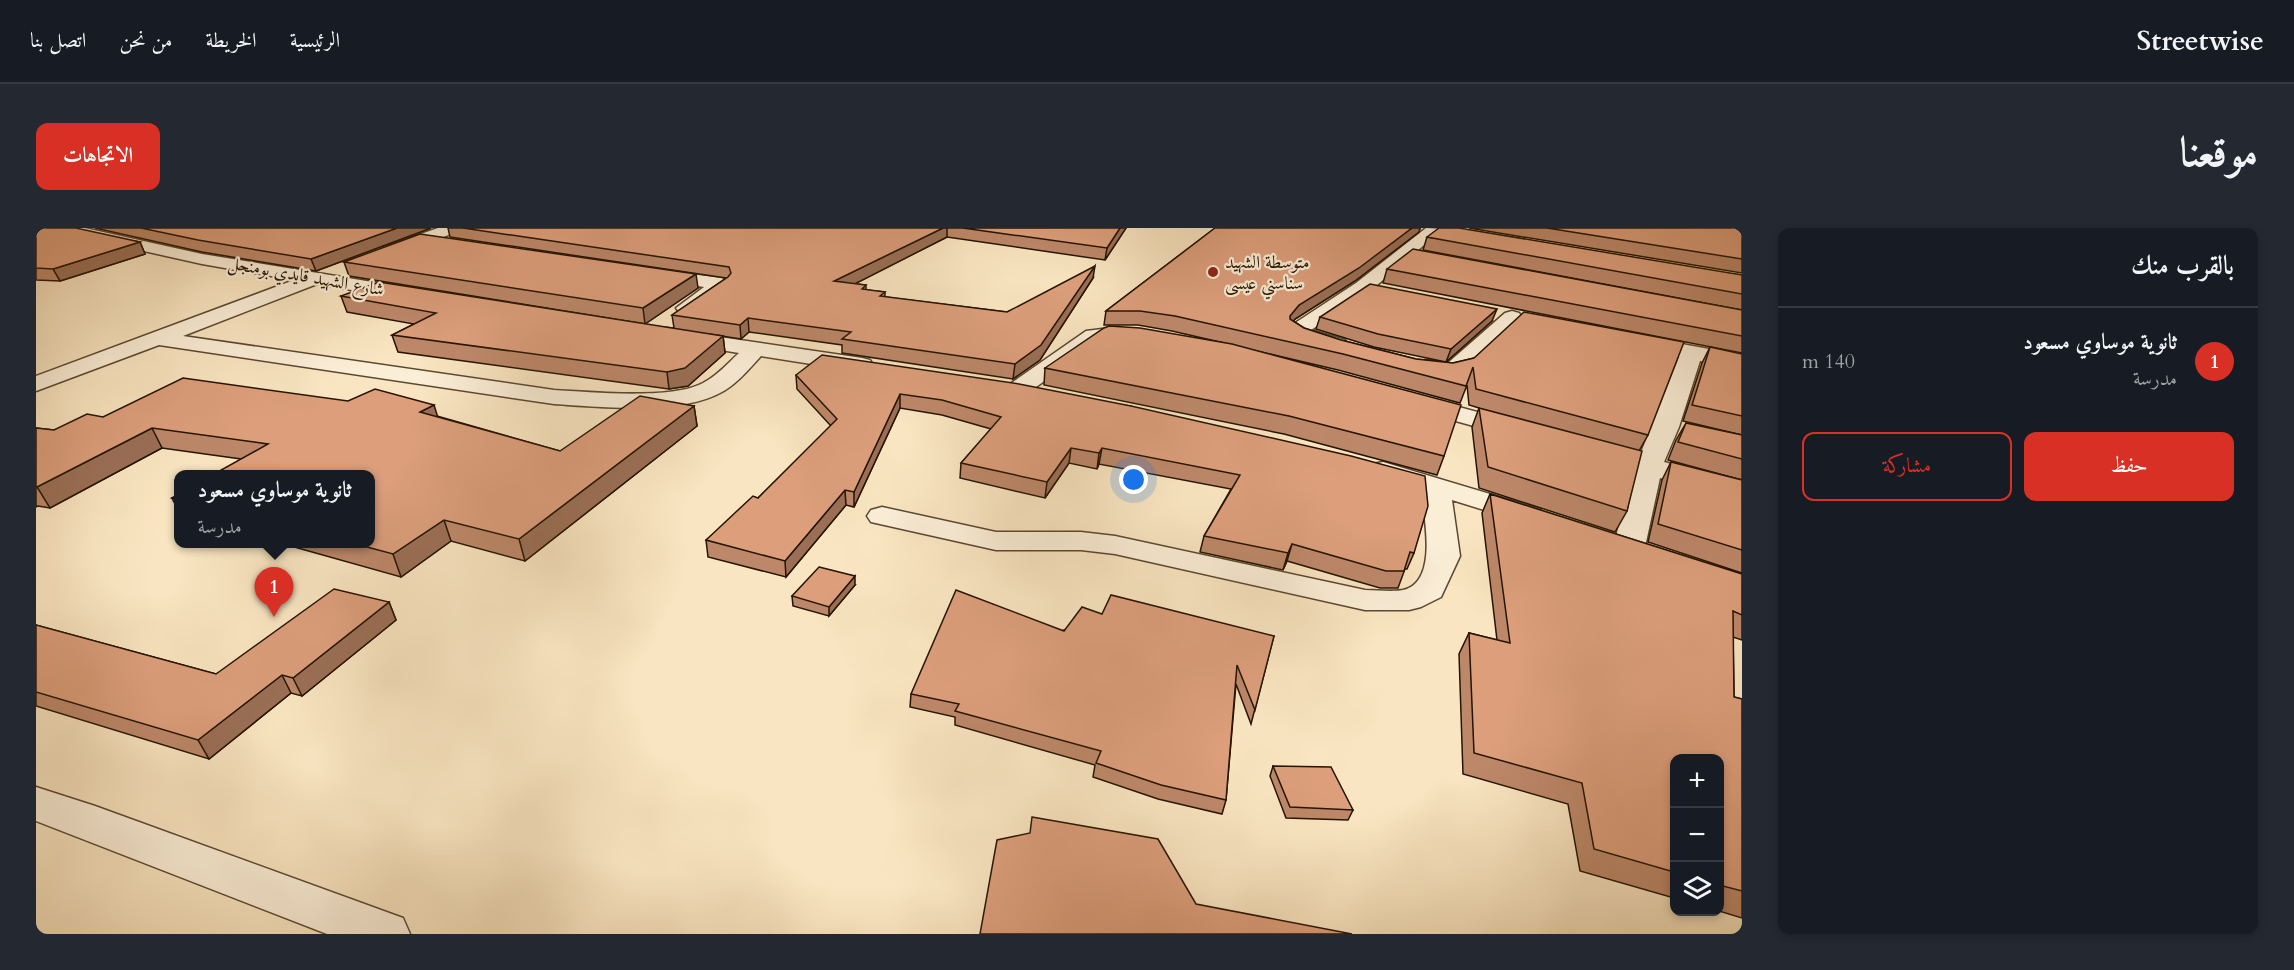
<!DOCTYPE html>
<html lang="ar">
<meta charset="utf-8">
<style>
body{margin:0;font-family:Cardo,Amiri,serif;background:#242831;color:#f1f3f6;direction:rtl}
.controls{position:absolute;right:18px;bottom:18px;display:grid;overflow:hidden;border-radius:12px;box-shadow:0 3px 9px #0003}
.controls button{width:54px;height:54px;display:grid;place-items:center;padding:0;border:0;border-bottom:2px solid #363941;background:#171b24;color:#f1f3f6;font:30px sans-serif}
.you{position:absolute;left:1098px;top:252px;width:21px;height:21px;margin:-15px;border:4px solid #fff;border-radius:50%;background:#1a73e8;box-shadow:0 0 0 9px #1a73e833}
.badge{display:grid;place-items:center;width:39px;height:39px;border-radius:50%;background:#d93025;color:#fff;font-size:20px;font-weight:700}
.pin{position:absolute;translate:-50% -50px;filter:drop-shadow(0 2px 3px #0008)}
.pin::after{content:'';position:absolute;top:32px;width:21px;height:18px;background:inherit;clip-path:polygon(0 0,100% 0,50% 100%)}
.popup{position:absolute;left:138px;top:242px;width:201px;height:78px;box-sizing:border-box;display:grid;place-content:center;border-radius:12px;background:#171b24;filter:drop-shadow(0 2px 4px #0005);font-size:20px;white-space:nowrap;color:#9ea1a6}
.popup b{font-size:22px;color:#f1f3f6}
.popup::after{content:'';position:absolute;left:50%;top:100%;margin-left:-12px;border:12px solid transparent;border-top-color:#171b24}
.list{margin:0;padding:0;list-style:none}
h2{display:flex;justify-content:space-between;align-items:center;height:78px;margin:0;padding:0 24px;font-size:26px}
h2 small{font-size:20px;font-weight:400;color:#9ea1a6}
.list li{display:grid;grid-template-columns:39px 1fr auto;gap:18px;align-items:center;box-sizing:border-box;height:108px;padding:0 24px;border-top:2px solid #363941}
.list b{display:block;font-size:22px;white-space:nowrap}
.list p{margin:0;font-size:20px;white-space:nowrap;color:#9ea1a6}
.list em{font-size:20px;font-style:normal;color:#9ea1a6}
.actions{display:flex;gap:12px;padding:18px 24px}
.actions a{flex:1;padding:14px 0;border:2px solid #d93025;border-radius:12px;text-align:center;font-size:21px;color:#d93025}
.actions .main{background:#d93025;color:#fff}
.icon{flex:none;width:33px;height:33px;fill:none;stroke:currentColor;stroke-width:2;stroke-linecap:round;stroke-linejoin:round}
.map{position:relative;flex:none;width:1706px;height:706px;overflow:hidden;direction:ltr;border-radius:12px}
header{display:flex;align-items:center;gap:36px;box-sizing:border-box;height:84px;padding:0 30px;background:#171b24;border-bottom:2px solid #363941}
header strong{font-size:28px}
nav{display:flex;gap:33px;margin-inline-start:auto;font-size:21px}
.intro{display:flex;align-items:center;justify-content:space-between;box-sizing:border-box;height:144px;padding:0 36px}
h1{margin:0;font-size:42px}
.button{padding:15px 27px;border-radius:12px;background:#d93025;color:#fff;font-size:21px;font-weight:700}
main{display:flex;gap:36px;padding:0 36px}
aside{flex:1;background:#171b24;border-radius:12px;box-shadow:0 3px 9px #0003}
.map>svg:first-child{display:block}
</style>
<header>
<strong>Streetwise</strong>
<nav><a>الرئيسية</a><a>الخريطة</a><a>من نحن</a><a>اتصل بنا</a></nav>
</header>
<div class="intro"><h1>موقعنا</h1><a class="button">الاتجاهات</a></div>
<main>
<aside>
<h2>بالقرب منك<small></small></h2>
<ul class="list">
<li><span class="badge">1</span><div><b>ثانوية موساوي مسعود</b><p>مدرسة</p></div><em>140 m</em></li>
</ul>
<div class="actions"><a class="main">حفظ</a><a>مشاركة</a></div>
</aside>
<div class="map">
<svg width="1706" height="706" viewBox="0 0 1706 706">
<rect width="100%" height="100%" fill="#f9e5c1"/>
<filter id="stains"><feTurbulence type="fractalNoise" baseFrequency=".00333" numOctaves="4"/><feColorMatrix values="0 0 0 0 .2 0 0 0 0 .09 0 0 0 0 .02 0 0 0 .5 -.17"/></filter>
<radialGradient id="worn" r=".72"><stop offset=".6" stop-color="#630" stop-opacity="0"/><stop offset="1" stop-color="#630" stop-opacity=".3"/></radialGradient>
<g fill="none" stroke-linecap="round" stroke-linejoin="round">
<defs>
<g id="minor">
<path d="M19 0H49L166 26 373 60 380 62 383 66 380 70 373 72 281 56 147 108 518 162C556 164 635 172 667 155 681 148 692 135 703 125L635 114 632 109 635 104 643 103 826 130 834 132 837 137 834 142 826 144 725 128C713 141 700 157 684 165 643 187 564 179 518 176L123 117 0 163V148L258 52 166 36 27 5Z"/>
<polygon points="402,0 425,0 423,3 360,27 348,27 345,23 348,19"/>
<path d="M1390 0 1407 1 1334 63 1275 102 1309 112 1312 117 1309 122C1293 125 1262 117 1252 104L1256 97 1320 55Z"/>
<polygon points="618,41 685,50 692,52 694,56 657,84 643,84 640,80 668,59 612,50 609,46 612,42"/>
<path d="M1476 83 1483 85 1486 89 1483 93 1426 146C1412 149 1395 147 1381 144L1378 139 1381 134 1389 132 1413 134 1469 85Z"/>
<polygon points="1082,99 1089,101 1093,105 1089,109 1064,114 990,166 982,168 974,166 970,161 974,156 1050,103"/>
<polygon points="1602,108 1706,127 1706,141 1664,133 1643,199 1628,234 1706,254 1706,272 1624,250 1609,319 1604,326 1593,328 1582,326 1577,319 1598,243 1551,230 1547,224 1551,218 1560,216 1604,227 1643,129 1594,119 1591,114 1594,109"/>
<polygon points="1378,167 1490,197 1494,202 1490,207 1481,210 1369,179 1366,174 1369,169"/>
<path d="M1347 234 1504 281 1508 287 1504 293 1493 296 1416 272 1424 328 1405 369 1385 379 1373 382H1329L1079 326 1045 322H960L835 294 831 288 835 282 846 279 960 304H1045L1079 308 1329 362C1341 362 1356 364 1367 362 1403 354 1388 288 1385 263L1337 248 1333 242 1337 236Z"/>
<polygon points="0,559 59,578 367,690 374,706 291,706 0,593"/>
</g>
</defs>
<use href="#minor" stroke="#5a4830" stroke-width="3"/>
<use href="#minor" fill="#fbeed7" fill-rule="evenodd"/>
</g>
<g fill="#bd886a" stroke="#251400" stroke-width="1.5">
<polygon points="0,0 104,14 109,26 24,53 0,52"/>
<polygon points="59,0 395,0 280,43 166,24"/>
<polygon points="412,0 1090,0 1069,32 911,9 818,56 830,57 830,62 849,64 849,69 971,84 1057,50 1004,132 977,151 806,125 806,117 713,104 705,111 672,106 687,108 689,125 652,158 633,161 362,124 356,107 378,96 311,84 305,68 638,100 636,87 690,50 414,9"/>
<polygon points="1179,0 1384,0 1383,4 1319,53 1259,91 1257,93 1268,100 1305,112 1380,131 1417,135 1438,130 1612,207 1603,223 1591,283 1579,304 1443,260 1436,199 1443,180 1433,177 1431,157 1424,175 1302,142 1212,121 1408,228 1401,247 1248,206 1008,157 1009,140 1188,115 1136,103 1102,97 1068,97 1070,83"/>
<polygon points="1433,0 1706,0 1706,45"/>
<polygon points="1391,9 1706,47 1706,82 1387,22"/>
<polygon points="308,34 662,60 609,96 313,48"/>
<polygon points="1351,41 1706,82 1706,125 1347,55"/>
<polygon points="1284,89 1456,93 1410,134 1338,119 1280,101"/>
<polygon points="1674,119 1706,126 1706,207 1647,193 1666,135"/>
<polygon points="760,147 1095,178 1378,325 1371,341 1369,341 1362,360 1344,360 1251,333 1247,342 1164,324 1168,308 1195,261 1063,236 1061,241 1033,235 1009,270 924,250 925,235 955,201 906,187 864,180 818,279 810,277 750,349 672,329 670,312 722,270 795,198 761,161"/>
<polygon points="658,178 661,198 489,333 415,313 365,349 244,315 334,315 205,231 126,220 14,280 2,278 0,279 0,200 18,202 67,189 401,188 524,223"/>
<polygon points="1650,195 1706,207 1706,252 1632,232 1640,212"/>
<polygon points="1635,234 1706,252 1706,345 1612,314 1626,252"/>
<polygon points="1454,266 1706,346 1706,412 1697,409 1698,469 1706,471 1706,690 1683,683 1683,531 1638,531 1638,670 1544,643 1532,576 1427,546 1423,426 1433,405 1461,412 1446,285"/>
<polygon points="142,267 142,282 136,270"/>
<polygon points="819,357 793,388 757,378 756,368"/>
<polygon points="353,374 360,392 266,468 255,465 173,531 0,478 0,397 180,446"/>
<polygon points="1066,386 1238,408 1215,496 1200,456 1190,572 1186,586 1122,571 1057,549 1059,537 919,497 919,489 874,479 875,466"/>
<polygon points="1237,538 1317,582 1312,592 1250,590 1234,548"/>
</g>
<g fill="#9a6f56" stroke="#251400" stroke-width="1.5">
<polygon points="361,0 395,0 280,43 275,31"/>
<polygon points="907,0 911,0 911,9 799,66 798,53"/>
<polygon points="1084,0 1090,0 1069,32 1071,20"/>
<polygon points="1376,0 1384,0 1383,4 1319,53 1259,91 1250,103 1254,88 1263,77"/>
<polygon points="104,14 109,26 24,53 17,41"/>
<polygon points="1059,38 1057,50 1004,132 977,151 979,136"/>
<polygon points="660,46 662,60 609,96 607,80"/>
<polygon points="1461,81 1456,93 1410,134 1415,121"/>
<polygon points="712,90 713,104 705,111 704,97"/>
<polygon points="687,108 689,125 652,158 633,161 631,144"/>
<polygon points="864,166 864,180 818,279 818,264"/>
<polygon points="398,177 404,196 384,184"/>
<polygon points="658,178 661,198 489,333 483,311"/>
<polygon points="116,200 126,220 14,280 1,259"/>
<polygon points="1035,220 1033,235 1009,270 1011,254"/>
<polygon points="1066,220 1063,236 1061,241 1063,225"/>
<polygon points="809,262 810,277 750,349 749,333"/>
<polygon points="408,292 415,313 365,349 357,326"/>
<polygon points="1256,316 1251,333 1247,342 1252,325"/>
<polygon points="819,348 819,357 793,388 793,379"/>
<polygon points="353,374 360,392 266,468 257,450"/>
<polygon points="246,447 255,465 173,531 162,512"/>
</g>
<g fill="#dc9e7b" stroke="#251400" stroke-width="1.5">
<polygon points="0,0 40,0 104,14 17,41 0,40"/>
<polygon points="105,0 361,0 275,31 162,12"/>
<polygon points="427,0 907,0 798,53 830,57 826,61 849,64 844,68 971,84 1059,38 1005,117 979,136 806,111 815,104 712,90 704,97 636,87 692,49 695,45 693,39"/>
<polygon points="927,0 1084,0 1071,20"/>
<polygon points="1179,0 1376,0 1323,40 1263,77 1254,88 1254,91 1268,100 1305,112 1380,131 1417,135 1438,130 1488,84 1648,114 1612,207 1440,161 1437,139 1430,158 1307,126 1139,88 1104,83 1070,83"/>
<polygon points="1403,0 1423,0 1706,47 1706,66 1391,9"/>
<polygon points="1511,0 1706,0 1706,31"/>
<polygon points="384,6 660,46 607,80 308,34"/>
<polygon points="1377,21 1706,82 1706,108 1351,41"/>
<polygon points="343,54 687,108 649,140 631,144 356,107 400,85 305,68"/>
<polygon points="1334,56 1461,81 1415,121 1342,106 1284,89"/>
<polygon points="1073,98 1104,100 1196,116 1425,177 1408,228 1253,188 1009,140 1068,100"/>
<polygon points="1674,119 1706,126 1706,188 1656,177"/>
<polygon points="786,127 983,156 1095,178 1315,228 1389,248 1392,278 1378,325 1374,324 1368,343 1350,343 1256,316 1252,325 1168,308 1204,247 1066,220 1063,225 1035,220 1011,254 925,235 965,189 906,172 864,166 818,264 809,262 749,333 670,312 717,268 722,270 801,191 760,147"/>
<polygon points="147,150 312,173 339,161 398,177 384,184 524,223 604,168 658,178 483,311 408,292 357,326 316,315 334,315 334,246 178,246 232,216 116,200 1,259 0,259 0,200 18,202 51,186 67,189"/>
<polygon points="1443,180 1606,223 1591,283 1452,239"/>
<polygon points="1650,195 1706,207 1706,231 1642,214"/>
<polygon points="1635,234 1706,252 1706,322 1622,296"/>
<polygon points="1454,266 1706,346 1706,387 1697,383 1698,469 1706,471 1706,663 1683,657 1683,531 1638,531 1638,644 1558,621 1546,555 1438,525 1433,405 1474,415"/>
<polygon points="142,267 142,271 136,270"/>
<polygon points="783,339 819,348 793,379 756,368"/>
<polygon points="298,361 353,374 257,450 246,447 162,512 0,464 0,397 180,446"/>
<polygon points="920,362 1028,403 1046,379 1066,386 1075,367 1238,408 1219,482 1201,437 1190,572 1125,557 1060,535 1065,523 919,483 923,476 875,466"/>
<polygon points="1237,538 1295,539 1317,582 1254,579"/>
<polygon points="996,589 1122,611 1160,676 1316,706 944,706 961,612 994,605"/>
</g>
<circle fill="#8f2418" stroke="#fbeed7" stroke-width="2" cx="1177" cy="44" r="6"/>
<g text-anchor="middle" stroke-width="4.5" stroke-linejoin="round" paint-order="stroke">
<g font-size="18" fill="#251400" stroke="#fbeed7" text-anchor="start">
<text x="1189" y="40">متوسطة الشهيد<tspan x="1189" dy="21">سناسني عيسى</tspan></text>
</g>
<g font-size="18" fill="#251400" stroke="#fbeed7">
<text transform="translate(270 48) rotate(10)" y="6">شارع الشهيد قايدي بومنجل</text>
</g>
</g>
<rect width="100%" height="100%" filter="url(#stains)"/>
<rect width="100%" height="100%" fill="url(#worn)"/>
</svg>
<div class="controls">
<button>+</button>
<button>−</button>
<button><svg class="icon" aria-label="layers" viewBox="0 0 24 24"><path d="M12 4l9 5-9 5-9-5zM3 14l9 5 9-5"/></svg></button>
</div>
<div class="you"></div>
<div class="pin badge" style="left:238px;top:389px">1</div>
<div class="popup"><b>ثانوية موساوي مسعود</b>مدرسة</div>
</div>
</main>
